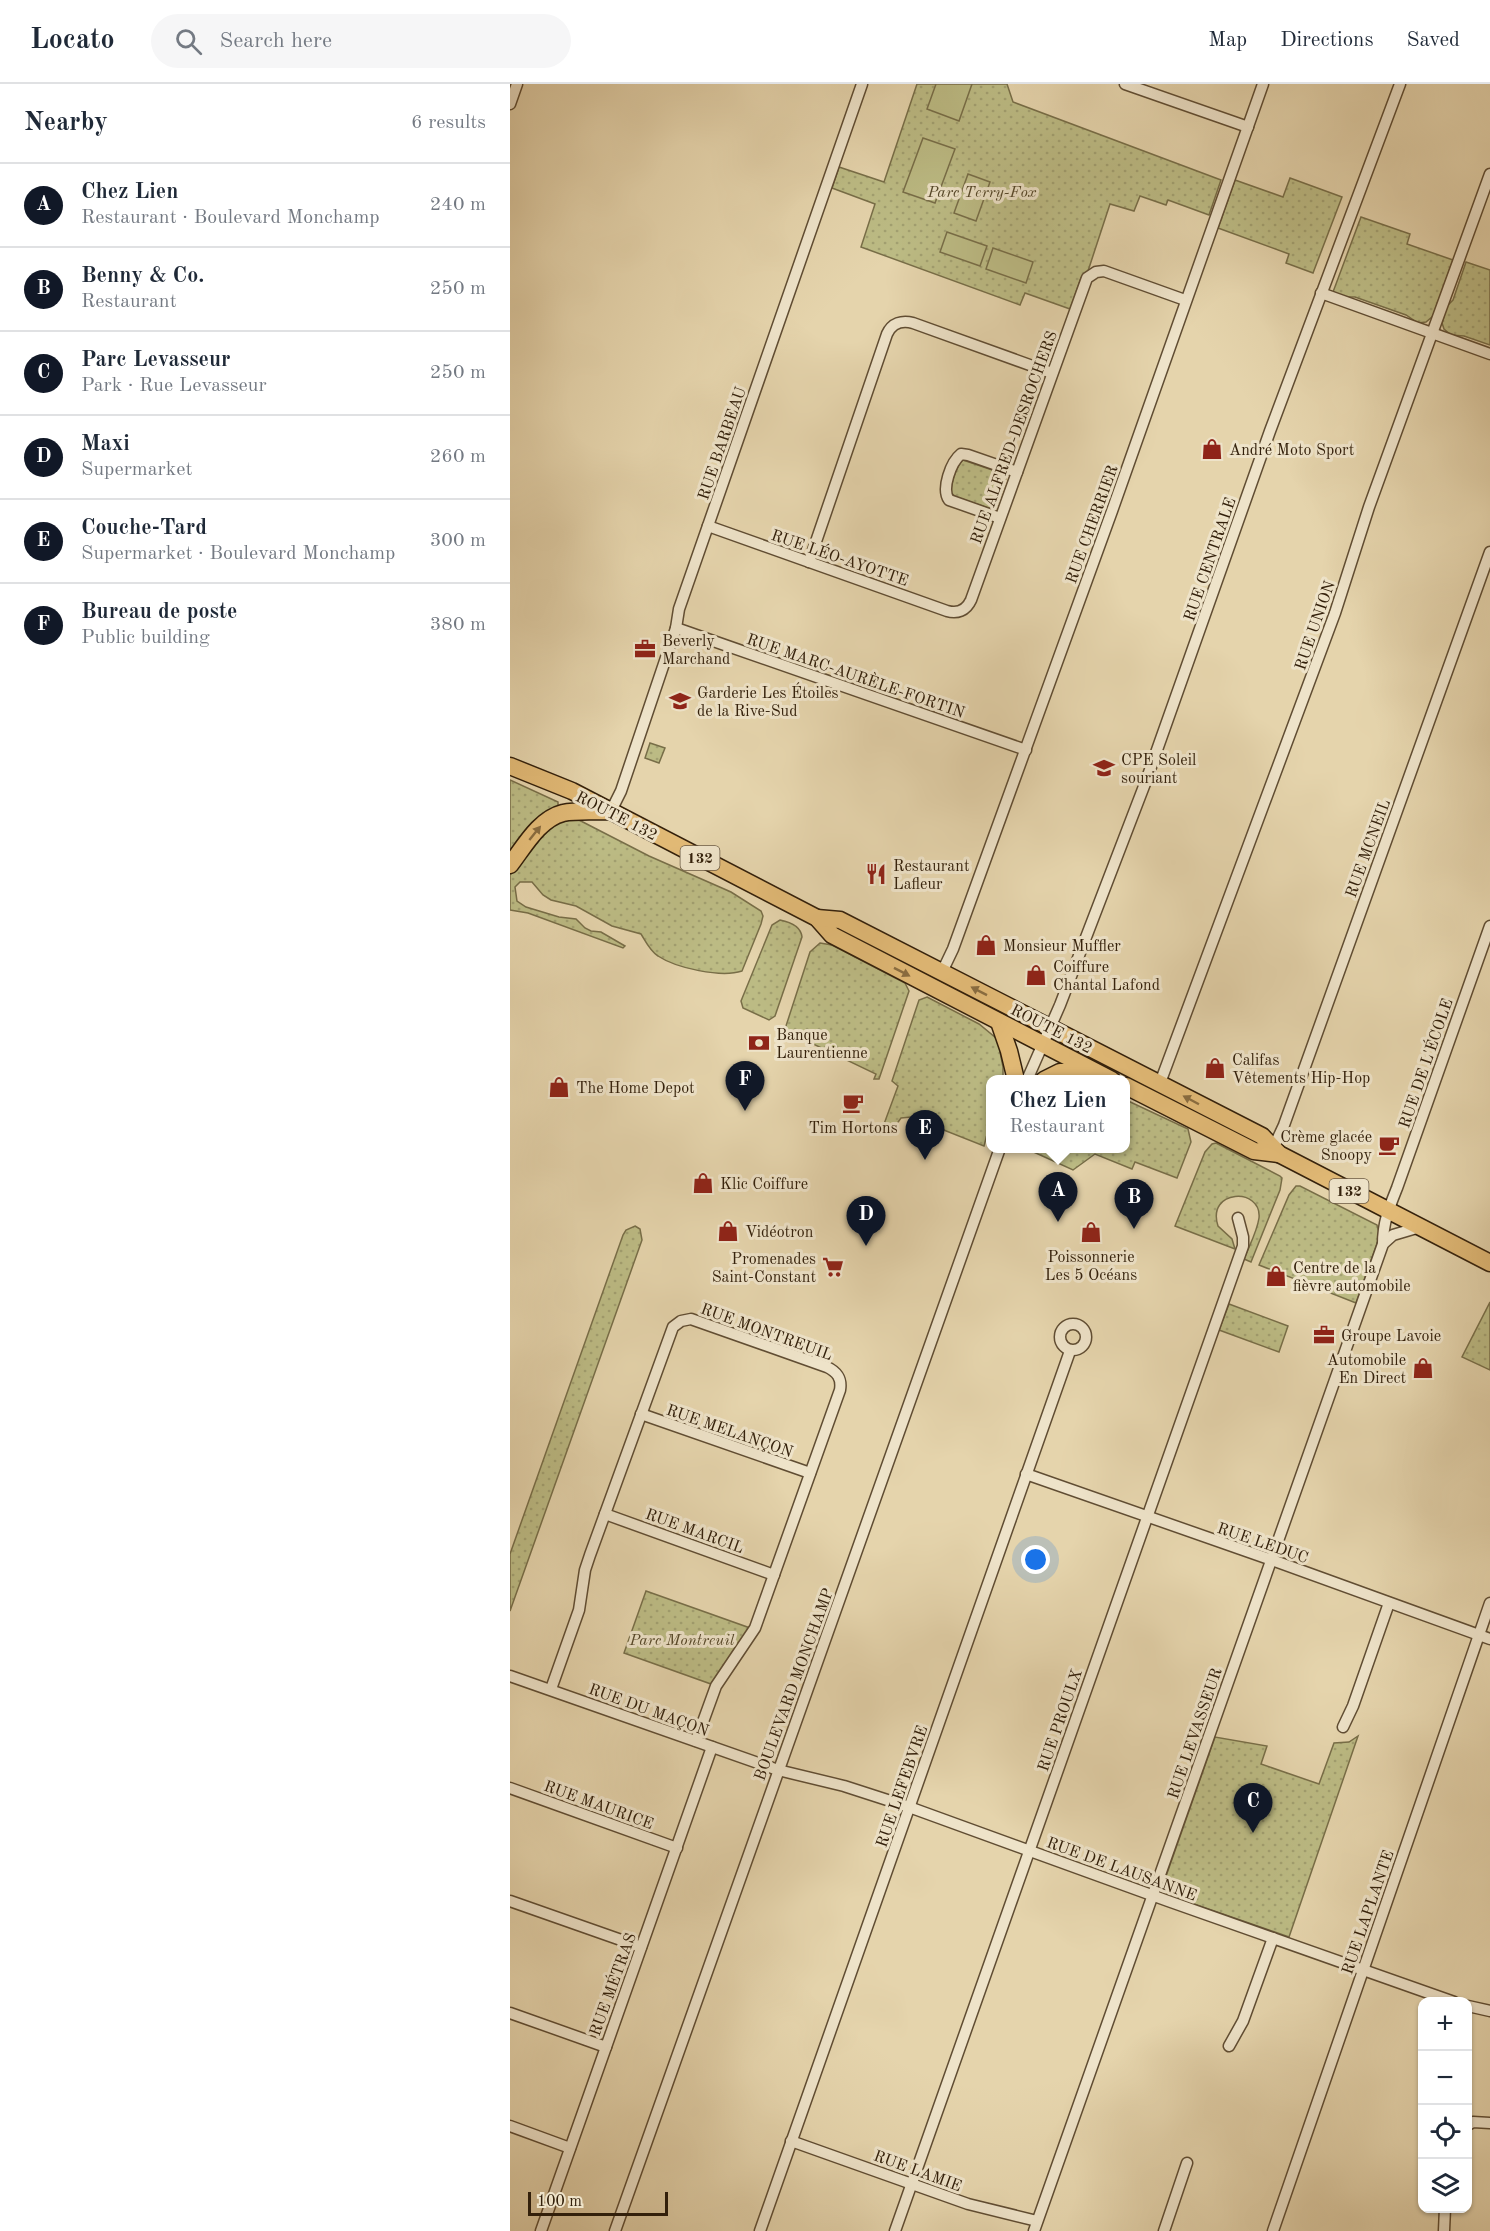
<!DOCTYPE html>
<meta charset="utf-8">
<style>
body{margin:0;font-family:"Old Standard TT",serif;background:#f6f6f7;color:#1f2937}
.controls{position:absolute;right:18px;bottom:18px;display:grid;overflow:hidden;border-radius:12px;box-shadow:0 2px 4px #0004}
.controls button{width:54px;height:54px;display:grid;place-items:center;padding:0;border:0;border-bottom:2px solid #e0e1e3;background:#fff;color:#1f2937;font:30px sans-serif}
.scale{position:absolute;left:18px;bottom:15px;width:140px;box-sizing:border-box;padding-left:6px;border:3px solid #33200b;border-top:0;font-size:16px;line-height:21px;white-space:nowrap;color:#33200b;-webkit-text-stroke:4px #eee3c9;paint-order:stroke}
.you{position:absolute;left:526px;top:1476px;width:21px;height:21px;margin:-15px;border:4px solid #fff;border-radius:50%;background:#1a73e8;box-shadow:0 0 0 9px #1a73e833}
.badge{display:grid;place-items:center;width:39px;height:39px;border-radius:50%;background:#111827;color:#fff;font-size:20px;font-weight:700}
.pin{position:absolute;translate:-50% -50px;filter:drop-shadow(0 2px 3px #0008)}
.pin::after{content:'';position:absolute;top:32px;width:21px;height:18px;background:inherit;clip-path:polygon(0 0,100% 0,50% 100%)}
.popup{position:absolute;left:476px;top:991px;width:144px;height:78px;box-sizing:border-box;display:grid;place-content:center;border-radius:12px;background:#fff;filter:drop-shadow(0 2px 4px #0005);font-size:20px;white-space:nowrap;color:#747a83}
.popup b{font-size:22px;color:#1f2937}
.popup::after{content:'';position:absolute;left:50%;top:100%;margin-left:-12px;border:12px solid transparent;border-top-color:#fff}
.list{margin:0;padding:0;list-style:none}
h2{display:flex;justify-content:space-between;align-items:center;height:78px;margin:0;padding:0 24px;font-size:26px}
h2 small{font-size:20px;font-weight:400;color:#747a83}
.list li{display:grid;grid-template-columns:39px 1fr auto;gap:18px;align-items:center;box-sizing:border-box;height:84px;padding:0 24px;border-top:2px solid #e0e1e3}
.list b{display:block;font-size:22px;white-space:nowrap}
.list p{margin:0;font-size:20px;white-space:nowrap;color:#747a83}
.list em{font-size:20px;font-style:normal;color:#747a83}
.icon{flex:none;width:33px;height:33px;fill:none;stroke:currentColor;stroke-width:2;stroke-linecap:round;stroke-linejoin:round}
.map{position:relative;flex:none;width:980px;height:2147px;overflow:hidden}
header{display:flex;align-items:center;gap:36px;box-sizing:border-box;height:84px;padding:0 30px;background:#fff;border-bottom:2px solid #e0e1e3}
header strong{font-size:28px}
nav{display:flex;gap:33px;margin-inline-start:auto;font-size:21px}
.search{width:420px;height:54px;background:#f6f6f7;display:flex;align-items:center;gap:15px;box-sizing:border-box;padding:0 21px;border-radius:33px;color:#747a83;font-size:22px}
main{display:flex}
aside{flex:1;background:#fff}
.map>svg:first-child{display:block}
</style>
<header>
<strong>Locato</strong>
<div class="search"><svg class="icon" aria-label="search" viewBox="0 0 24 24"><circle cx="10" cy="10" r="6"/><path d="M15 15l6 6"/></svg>Search here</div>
<nav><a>Map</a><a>Directions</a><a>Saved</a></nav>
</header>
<main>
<aside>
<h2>Nearby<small>6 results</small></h2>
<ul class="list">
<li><span class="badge">A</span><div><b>Chez Lien</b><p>Restaurant · Boulevard Monchamp</p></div><em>240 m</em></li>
<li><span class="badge">B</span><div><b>Benny &amp; Co.</b><p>Restaurant</p></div><em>250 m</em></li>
<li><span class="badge">C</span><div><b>Parc Levasseur</b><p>Park · Rue Levasseur</p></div><em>250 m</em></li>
<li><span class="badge">D</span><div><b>Maxi</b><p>Supermarket</p></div><em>260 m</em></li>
<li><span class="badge">E</span><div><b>Couche-Tard</b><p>Supermarket · Boulevard Monchamp</p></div><em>300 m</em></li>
<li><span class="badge">F</span><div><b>Bureau de poste</b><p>Public building</p></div><em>380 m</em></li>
</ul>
</aside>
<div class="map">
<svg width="980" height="2147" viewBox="0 0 980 2147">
<defs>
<pattern id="grass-dots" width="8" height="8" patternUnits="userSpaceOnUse" patternTransform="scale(1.5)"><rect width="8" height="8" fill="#bcbb84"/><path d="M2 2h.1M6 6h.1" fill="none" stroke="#a2a071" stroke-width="1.8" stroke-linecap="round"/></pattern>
</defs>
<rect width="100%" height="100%" fill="#e5d4ac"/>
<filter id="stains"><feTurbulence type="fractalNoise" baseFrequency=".00333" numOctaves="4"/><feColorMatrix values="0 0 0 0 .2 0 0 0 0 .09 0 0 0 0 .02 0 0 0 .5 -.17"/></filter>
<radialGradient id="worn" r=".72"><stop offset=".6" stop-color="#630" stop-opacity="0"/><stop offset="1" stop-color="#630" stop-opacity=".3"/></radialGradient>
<g fill="url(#grass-dots)" stroke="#786e48" stroke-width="1.5">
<polygon points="407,0 497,0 503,18 711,96 699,131 658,116 656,121 630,112 624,127 600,120 578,187 571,194 560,225 515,209 510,221 351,163 365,120 322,104 329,83 374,98"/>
<polygon points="780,94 832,113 803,189 776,179 779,170 708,144 725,96 773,113"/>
<polygon points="851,133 900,150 897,160 943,176 923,232 916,238 908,239 896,231 845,213 835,213 823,208"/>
<polygon points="956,178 980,186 980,261 954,252 941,251 934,245 932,239 937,222 943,216"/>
<path d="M453 376 497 391 486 424 481 425 446 413 441 409C441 399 446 383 453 376Z"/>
<polygon points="140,659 155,664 149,679 135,674"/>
<polygon points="0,696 48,718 48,726 0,773"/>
<path d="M67 735 139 772 221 808 251 827 253 832 251 840 232 887C211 894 166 884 148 872 140 867 136 858 131 850L102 842 66 822 41 816 33 811 22 798H10L5 803 7 817 16 823 49 833 66 835 75 844 81 847 91 848 115 862 113 864 18 829 0 826V790L34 745 42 739Z"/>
<path d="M270 836C280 838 291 843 292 853L265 932 259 936 233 924 231 917 262 841Z"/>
<polygon points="310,859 322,861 395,899 399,907 369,995 364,995 366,990 278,948 275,945 300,868"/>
<polygon points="417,913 469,940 486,954 493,967 490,968 493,983 493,995 480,996 480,1039 474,1062 401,1033 391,1034 386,1041 374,1040 388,1002 382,997 409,916"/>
<polygon points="616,1016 678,1045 681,1058 667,1094 625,1078 622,1085 585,1070 563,1086 517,1065 616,1064"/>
<path d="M706 1059 770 1092 772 1094 770 1106 741 1178 734 1175C739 1162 747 1148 749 1134 752 1103 696 1105 708 1142L722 1155 725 1165 665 1142 695 1068 702 1060Z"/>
<polygon points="786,1102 790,1102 867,1141 870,1151 846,1219 749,1181 779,1111"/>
<polygon points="125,1142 130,1145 132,1156 0,1527 0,1470 113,1151 116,1146"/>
<polygon points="980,1218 980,1286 952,1273"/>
<polygon points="719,1220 778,1242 769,1268 709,1246"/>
<polygon points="136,1507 240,1544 201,1600 114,1569"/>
<polygon points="848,1652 779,1853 661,1812 655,1806 654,1798 705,1653 757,1662 751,1680 809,1700 824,1659 839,1658"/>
</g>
<g fill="#bcbb84" stroke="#786e48" stroke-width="1.5">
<polygon points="426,0 462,0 449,37 417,25"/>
<polygon points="413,54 445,65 425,119 393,108"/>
<polygon points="458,90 480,98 466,137 444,129"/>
<polygon points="437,148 477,162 470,182 430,168"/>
<polygon points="483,164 523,178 516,199 476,185"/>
</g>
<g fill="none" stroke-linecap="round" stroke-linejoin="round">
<defs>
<g id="minor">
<polyline points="615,0 738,43"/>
<polyline points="0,20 7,0"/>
<polyline points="811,209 980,270"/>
<path d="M490 434 439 416C431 405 441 378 451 370L458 371 507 388"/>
<path d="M198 442 437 527C447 530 456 527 461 516L577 194 586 188 594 187 675 216"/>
<path d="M299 478 377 250C382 239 392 236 403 239L542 289"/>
<polyline points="166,544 516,666"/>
<polyline points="101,727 111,707 166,544 169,525 352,0"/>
<polyline points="432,888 443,865 602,427 753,0"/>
<polyline points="517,996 550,921 636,697 760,347 890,0"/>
<polyline points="650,999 825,529 859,423 980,90"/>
<polyline points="761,1069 774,1041 980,468"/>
<path d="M873 1160C873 1138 879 1124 887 1104L980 842"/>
<circle cx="563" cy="1253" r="13"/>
<polyline points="131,1330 300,1389"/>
<polyline points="516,1390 762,1476 980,1555"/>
<polyline points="95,1430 264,1491"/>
<polyline points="0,1592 268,1686 334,1702 399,1723 658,1817 944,1918"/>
<path d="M41 1605 69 1526 75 1486 80 1471 163 1243 171 1237 181 1235 317 1283C327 1288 332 1294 330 1306L245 1544 206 1602 186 1657"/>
<polyline points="833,1643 843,1622 879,1519"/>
<polyline points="0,1704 167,1764"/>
<polyline points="0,1817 131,1863"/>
<polyline points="958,1922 980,1927"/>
<polyline points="0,1929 96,1963"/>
<polyline points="719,1962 733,1937 763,1854"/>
<polyline points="958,2041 963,2038 980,2039"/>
<polyline points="0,2042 60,2064"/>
<polyline points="281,2057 458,2120 527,2137"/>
<polyline points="31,2147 202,1663"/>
<polyline points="105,2147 490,1064"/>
<polyline points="250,2147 560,1267"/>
<polyline points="385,2147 733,1162 733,1153 728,1134"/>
<polyline points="524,2147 873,1160 883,1151 910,1143"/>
<polyline points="654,2147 677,2079"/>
<polyline points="763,2147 980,1519"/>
<polyline points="934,2147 935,2124"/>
</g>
<g id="highway">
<polyline points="0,682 62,707 307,834 322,851 602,996"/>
<path d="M0 781C14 763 29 735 53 729 67 726 85 728 100 727"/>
<polyline points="307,834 330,836 752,1052 769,1070 980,1179"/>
<polyline points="489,938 499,967 506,996"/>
<polyline points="534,996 550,988 585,988"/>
<polyline points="616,1002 744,1067 769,1070"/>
</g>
</defs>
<use href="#minor" stroke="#604d33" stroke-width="13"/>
<use href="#highway" stroke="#33200b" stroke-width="19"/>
<use href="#minor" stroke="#eee3c9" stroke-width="10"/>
<use href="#highway" stroke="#e2ba76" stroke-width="16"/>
</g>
<defs><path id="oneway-solid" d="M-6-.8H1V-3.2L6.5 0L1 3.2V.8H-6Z" transform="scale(1.5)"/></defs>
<g fill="#8a6d40">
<use href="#oneway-solid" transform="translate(25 749) rotate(-51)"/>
<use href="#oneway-solid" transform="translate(392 888) rotate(27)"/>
<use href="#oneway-solid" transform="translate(469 907) rotate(-153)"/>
<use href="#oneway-solid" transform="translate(681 1016) rotate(-152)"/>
</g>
<defs>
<symbol id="shop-bare" viewBox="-9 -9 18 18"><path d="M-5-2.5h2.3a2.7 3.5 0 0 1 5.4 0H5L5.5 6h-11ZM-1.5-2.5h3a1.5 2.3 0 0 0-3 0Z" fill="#8f2418" stroke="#eee3c9" stroke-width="2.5" paint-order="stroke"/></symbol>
<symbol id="office-bare" viewBox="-9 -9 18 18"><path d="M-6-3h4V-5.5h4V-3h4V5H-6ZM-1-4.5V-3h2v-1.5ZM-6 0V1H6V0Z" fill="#8f2418" stroke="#eee3c9" stroke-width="2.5" paint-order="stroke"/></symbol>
<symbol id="school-bare" viewBox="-9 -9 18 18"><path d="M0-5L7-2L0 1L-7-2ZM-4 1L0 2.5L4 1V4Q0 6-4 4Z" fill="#8f2418" stroke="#eee3c9" stroke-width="2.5" paint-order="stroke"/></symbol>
<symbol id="restaurant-bare" viewBox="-9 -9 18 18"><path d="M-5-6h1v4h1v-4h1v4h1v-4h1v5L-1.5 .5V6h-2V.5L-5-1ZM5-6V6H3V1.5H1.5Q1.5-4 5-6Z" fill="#8f2418" stroke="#eee3c9" stroke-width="2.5" paint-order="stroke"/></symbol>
<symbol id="bank-bare" viewBox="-9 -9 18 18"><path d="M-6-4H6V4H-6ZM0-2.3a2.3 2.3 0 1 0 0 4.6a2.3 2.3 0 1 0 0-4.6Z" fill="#8f2418" stroke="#eee3c9" stroke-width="2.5" paint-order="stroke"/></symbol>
<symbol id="cafe-bare" viewBox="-9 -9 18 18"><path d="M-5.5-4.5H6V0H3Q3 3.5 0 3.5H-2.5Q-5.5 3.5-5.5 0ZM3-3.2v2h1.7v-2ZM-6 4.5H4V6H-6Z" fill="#8f2418" stroke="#eee3c9" stroke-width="2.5" paint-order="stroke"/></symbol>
<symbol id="supermarket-bare" viewBox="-9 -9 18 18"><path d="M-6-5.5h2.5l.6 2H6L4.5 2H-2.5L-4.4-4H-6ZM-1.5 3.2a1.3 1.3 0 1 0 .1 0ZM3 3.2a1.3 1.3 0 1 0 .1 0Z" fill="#8f2418" stroke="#eee3c9" stroke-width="2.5" paint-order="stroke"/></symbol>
</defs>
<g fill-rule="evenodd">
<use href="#shop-bare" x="687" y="350" width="30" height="30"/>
<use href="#office-bare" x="120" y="550" width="30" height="30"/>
<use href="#school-bare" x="155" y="602" width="30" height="30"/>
<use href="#school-bare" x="579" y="669" width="30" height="30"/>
<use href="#restaurant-bare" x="351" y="775" width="30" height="30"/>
<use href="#shop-bare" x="461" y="846" width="30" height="30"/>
<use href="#shop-bare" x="511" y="876" width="30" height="30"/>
<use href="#bank-bare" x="234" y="944" width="30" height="30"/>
<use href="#shop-bare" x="690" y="969" width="30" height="30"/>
<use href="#shop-bare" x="34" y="988" width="30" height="30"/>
<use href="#cafe-bare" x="328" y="1004" width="30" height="30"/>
<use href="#cafe-bare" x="864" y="1046" width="30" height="30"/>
<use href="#shop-bare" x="178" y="1084" width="30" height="30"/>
<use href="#shop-bare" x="203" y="1132" width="30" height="30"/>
<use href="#shop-bare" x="566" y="1133" width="30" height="30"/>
<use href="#supermarket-bare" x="308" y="1168" width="30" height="30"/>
<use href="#shop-bare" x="751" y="1177" width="30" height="30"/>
<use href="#office-bare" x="799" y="1236" width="30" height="30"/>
<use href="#shop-bare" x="898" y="1269" width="30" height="30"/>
</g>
<g text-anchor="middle" stroke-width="6" stroke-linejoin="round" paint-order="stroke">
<g fill="#eee3c9" stroke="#6b5a44" stroke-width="1.5">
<rect x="170.5" y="762" width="39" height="24" rx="4.5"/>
<rect x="819.5" y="1095" width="39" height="24" rx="4.5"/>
</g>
<g font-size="15" font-weight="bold" fill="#33200b">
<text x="190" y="779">132</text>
<text x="839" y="1112">132</text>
</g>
<g font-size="16" font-style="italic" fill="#554729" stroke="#eee3c9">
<text x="472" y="113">Parc Terry-Fox</text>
<text x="172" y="1561">Parc Montreuil</text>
</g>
<g font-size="16" fill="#33200b" stroke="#eee3c9">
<text transform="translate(503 353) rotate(-70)" y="6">RUE ALFRED-DESROCHERS</text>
<text transform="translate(211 359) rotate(-71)" y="6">RUE BARBEAU</text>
<text transform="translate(581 440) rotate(-70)" y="6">RUE CHERRIER</text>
<text transform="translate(330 473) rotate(19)" y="6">RUE LÉO-AYOTTE</text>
<text transform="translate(699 475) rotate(-71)" y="6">RUE CENTRALE</text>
<text transform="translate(804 541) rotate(-71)" y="6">RUE UNION</text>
<text transform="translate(346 591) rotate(19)" y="6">RUE MARC-AURÈLE-FORTIN</text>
<text transform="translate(107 731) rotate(27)" y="6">ROUTE 132</text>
<text transform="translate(857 764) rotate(-70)" y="6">RUE MCNEIL</text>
<text transform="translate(542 944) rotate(27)" y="6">ROUTE 132</text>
<text transform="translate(915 979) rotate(-71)" y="6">RUE DE L'ÉCOLE</text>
<text transform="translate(257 1247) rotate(20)" y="6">RUE MONTREUIL</text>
<text transform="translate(220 1346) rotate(19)" y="6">RUE MELANÇON</text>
<text transform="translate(185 1446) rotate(20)" y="6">RUE MARCIL</text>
<text transform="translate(753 1458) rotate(19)" y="6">RUE LEDUC</text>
<text transform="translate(283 1600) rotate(-70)" y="6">BOULEVARD MONCHAMP</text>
<text transform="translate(139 1625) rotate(20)" y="6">RUE DU MAÇON</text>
<text transform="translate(549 1636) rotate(-71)" y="6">RUE PROULX</text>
<text transform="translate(684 1649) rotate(-71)" y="6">RUE LEVASSEUR</text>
<text transform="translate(391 1702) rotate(-71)" y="6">RUE LEFEBVRE</text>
<text transform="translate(89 1720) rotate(20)" y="6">RUE MAURICE</text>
<text transform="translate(612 1784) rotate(20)" y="6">RUE DE LAUSANNE</text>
<text transform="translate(857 1828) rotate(-71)" y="6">RUE LAPLANTE</text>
<text transform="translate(102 1900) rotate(-70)" y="6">RUE MÉTRAS</text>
<text transform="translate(408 2086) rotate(20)" y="6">RUE LAMIE</text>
</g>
<g font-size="16" fill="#33200b" stroke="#eee3c9" text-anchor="start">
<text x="719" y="371">André Moto Sport</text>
<text x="152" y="562">Beverly<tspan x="152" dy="18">Marchand</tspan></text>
<text x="187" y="614">Garderie Les Étoiles<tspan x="187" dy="18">de la Rive-Sud</tspan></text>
<text x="611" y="681">CPE Soleil<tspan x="611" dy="18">souriant</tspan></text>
<text x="383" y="787">Restaurant<tspan x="383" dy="18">Lafleur</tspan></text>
<text x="493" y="867">Monsieur Muffler</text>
<text x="543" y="888">Coiffure<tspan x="543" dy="18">Chantal Lafond</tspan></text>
<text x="266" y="956">Banque<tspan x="266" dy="18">Laurentienne</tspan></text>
<text x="722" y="981">Califas<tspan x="722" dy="18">Vêtements Hip-Hop</tspan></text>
<text x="66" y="1009">The Home Depot</text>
<text x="343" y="1049" text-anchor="middle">Tim Hortons</text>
<text x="862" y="1058" text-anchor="end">Crème glacée<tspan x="862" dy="18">Snoopy</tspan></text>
<text x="210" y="1105">Klic Coiffure</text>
<text x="235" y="1153">Vidéotron</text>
<text x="581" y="1178" text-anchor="middle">Poissonnerie<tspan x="581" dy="18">Les 5 Océans</tspan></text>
<text x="306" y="1180" text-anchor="end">Promenades<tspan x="306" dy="18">Saint-Constant</tspan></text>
<text x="783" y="1189">Centre de la<tspan x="783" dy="18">fièvre automobile</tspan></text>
<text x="831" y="1257">Groupe Lavoie</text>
<text x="896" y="1281" text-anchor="end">Automobile<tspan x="896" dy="18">En Direct</tspan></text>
</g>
</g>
<rect width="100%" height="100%" filter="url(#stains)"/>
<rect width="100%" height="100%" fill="url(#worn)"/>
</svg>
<div class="controls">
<button>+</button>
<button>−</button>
<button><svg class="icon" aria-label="locate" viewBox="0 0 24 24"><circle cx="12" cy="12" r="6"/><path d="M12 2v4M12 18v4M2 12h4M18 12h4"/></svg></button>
<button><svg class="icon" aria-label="layers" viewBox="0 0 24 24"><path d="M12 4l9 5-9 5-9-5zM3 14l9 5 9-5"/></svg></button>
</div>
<div class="scale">100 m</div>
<div class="you"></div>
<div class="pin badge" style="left:548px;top:1138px">A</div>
<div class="popup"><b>Chez Lien</b>Restaurant</div>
<div class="pin badge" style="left:624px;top:1145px">B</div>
<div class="pin badge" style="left:743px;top:1749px">C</div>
<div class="pin badge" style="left:356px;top:1162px">D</div>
<div class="pin badge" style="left:415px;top:1076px">E</div>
<div class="pin badge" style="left:235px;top:1027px">F</div>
</div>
</main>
